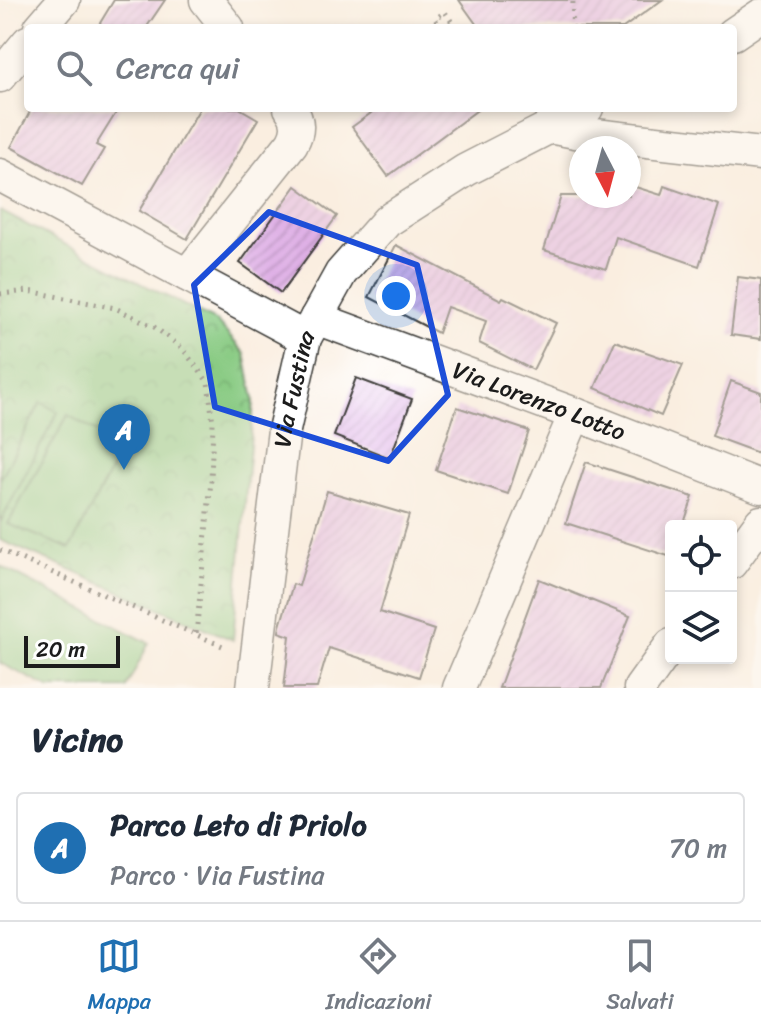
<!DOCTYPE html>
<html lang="it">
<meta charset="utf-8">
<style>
body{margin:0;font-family:Sriracha,sans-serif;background:#f2f2f3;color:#1f2937}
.controls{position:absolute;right:24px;bottom:24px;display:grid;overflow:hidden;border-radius:8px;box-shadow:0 4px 12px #0003}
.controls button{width:72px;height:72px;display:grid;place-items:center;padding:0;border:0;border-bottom:2px solid #e0e1e3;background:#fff;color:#1f2937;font:40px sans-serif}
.compass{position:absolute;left:569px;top:136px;width:72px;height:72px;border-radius:50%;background:#fff;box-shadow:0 4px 12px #0003;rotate:174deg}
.scale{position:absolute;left:24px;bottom:20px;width:96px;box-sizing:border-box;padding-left:8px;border:4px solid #1c1c1c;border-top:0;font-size:22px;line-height:28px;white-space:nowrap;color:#1c1c1c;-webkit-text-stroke:6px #fff;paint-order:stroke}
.you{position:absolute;left:396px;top:296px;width:28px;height:28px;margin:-20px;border:6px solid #fff;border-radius:50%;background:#1a73e8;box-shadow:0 0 0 12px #1a73e833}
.badge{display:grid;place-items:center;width:52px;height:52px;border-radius:50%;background:#1f6fb2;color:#fff;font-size:26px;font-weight:700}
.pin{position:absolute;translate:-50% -66px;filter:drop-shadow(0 2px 4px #0008)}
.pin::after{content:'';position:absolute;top:42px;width:28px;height:24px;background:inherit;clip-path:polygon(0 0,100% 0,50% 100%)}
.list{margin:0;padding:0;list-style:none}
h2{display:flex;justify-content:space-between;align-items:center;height:104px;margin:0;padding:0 32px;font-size:34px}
h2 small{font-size:26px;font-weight:400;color:#747a83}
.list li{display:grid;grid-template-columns:52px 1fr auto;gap:24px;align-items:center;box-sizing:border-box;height:112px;margin:0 16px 16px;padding:0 16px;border:2px solid #e0e1e3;border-radius:8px}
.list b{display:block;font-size:30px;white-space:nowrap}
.list p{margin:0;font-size:26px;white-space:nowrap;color:#747a83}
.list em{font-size:26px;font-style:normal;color:#747a83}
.icon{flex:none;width:44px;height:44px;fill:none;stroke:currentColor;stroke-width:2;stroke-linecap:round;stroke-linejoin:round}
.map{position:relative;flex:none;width:761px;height:688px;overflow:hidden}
.search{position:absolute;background:#fff;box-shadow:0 4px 12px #0003;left:24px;right:24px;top:24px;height:88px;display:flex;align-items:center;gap:20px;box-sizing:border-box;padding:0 28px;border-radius:8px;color:#747a83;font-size:30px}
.sheet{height:232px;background:#fff}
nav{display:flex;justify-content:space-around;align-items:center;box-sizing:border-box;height:112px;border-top:2px solid #e0e1e3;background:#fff;font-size:22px;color:#747a83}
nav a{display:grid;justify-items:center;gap:4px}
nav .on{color:#1f6fb2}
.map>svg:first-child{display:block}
</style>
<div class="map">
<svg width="761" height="688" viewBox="0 0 761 688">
<defs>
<pattern id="park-crowns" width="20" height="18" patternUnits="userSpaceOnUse" patternTransform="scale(2)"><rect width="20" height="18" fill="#89cb83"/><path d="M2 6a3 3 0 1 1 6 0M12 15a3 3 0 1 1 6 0" fill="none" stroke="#76ae71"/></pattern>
<pattern id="building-hatch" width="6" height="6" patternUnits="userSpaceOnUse" patternTransform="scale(2)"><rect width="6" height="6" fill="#deaee5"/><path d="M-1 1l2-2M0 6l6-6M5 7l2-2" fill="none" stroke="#be95c4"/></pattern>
</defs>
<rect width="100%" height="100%" fill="#fff"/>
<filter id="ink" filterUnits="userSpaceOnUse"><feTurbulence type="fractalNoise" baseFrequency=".0125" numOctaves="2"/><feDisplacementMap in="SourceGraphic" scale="16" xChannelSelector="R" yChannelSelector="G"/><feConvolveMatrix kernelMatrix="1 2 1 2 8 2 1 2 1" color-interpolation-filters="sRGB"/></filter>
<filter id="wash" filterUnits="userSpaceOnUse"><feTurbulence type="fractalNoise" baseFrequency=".006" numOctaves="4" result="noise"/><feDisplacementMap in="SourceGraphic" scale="32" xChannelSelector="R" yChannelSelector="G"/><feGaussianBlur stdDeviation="1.8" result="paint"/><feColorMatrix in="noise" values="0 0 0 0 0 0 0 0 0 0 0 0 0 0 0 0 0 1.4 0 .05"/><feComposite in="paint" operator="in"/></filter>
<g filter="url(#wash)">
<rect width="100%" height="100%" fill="#faeee0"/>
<polygon fill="url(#park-crowns)" stroke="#527450" stroke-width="2" points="0,211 217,322 245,354 254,400 233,640 0,540"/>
<g fill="#89cb83" stroke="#527450" stroke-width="2">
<polygon points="41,402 58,412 0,523 0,480"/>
<polygon points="68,415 123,447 70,549 8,524"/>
<polygon points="0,566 149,643 126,688 49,688 0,663"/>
</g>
<g id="blocks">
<g fill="url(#building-hatch)">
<polygon points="114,0 165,0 146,28 97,28"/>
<polygon points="459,0 662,0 623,28 479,28"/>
<polygon points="32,108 119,108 96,145 104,149 82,186 11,147"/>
<polygon points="200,108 239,108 258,119 187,239 139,211"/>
<polygon points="378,108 480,108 388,176 352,127"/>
<polygon points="629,185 661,195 664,186 719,205 699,266 616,237 606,269 544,250 561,196 629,196"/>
<polygon points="296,186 337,216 281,293 240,263"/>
<polygon points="396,245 501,300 503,297 556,323 533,370 479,343 486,321 447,307 438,333 369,297"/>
<polygon points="738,277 761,280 761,339 731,335"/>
<polygon points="615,341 683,365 661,416 595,388"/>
<polygon points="356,378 412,399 390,458 334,436"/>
<polygon points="731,381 761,392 761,454 712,436"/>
<polygon points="457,407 529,431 508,494 436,470"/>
<polygon points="586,462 693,497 683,526 671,526 671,557 566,523"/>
<polygon points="327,491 409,515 380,612 434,630 419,677 329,648 317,688 284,688 290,636 279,632 280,626 293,584 299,586"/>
<polygon points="539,579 630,616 601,688 499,688"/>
</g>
</g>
</g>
<g filter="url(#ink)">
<use href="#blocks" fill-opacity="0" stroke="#3d3c39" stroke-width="2"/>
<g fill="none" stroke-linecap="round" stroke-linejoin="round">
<defs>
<g id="minor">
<polyline points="206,0 228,28"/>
<polyline points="40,28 64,0"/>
<polyline points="733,34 761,15"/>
<polyline points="0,76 28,42"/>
<polyline points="549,127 586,134 761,154"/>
<polyline points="0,175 305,338"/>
<path d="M187 275 292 143C299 131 299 120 290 108"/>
<path id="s1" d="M316 318 575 414 761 487"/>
<polyline points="731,563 761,522"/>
<path id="s2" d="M253 688 284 430 305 338 341 273 387 221 466 170 587 108"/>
<polyline points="459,688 575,414"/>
<polyline points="640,688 671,645"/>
</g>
</defs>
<use href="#minor" stroke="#3d3c39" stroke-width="35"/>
<g stroke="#3d3c39" stroke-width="5" stroke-dasharray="2 6" stroke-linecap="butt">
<polyline points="441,28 435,19 445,12 456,28"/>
<polyline points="572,28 573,0"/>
<polyline points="0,294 29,291 115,308 153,326 182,348 208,382 213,423 211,481 196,635"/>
<polyline points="0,550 227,648"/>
</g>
<use href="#minor" stroke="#fff" stroke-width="32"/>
</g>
</g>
<path d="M0 0H761V688H0ZM269 212 417 265 448 395 388 461 215 407 194 285Z" fill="#faeee0" fill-opacity=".55" fill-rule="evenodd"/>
<path fill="none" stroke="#1d4ed8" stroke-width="6" stroke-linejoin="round" d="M269 212 417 265 448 395 388 461 215 407 194 285Z"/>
<g text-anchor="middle" stroke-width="6" stroke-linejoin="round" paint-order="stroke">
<g font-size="24" fill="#1c1c1c" stroke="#fff">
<text dy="8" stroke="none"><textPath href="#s2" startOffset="302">Via Fustina</textPath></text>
<text dy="8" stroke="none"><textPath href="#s1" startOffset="238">Via Lorenzo Lotto</textPath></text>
</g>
</g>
</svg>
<div class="controls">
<button><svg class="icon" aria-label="locate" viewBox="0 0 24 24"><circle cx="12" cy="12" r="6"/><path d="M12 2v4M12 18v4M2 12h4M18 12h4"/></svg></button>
<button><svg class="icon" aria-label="layers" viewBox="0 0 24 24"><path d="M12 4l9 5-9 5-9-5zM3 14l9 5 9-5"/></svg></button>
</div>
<svg class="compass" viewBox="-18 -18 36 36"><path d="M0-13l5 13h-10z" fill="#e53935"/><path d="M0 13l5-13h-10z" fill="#747a83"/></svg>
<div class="scale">20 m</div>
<div class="you"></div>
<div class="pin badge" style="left:124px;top:470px">A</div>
<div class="search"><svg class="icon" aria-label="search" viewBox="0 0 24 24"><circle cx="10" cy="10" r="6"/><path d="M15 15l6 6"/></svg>Cerca qui</div>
</div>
<section class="sheet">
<h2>Vicino<small></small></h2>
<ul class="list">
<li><span class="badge">A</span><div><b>Parco Leto di Priolo</b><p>Parco · Via Fustina</p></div><em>70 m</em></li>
</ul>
</section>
<nav>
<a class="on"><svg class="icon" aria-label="map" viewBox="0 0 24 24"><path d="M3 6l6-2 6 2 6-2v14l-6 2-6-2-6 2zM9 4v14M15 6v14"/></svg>Mappa</a>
<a><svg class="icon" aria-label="directions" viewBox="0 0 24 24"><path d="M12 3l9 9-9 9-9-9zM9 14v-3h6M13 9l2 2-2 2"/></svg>Indicazioni</a>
<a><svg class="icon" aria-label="saved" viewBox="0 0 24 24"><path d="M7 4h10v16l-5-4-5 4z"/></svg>Salvati</a>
</nav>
